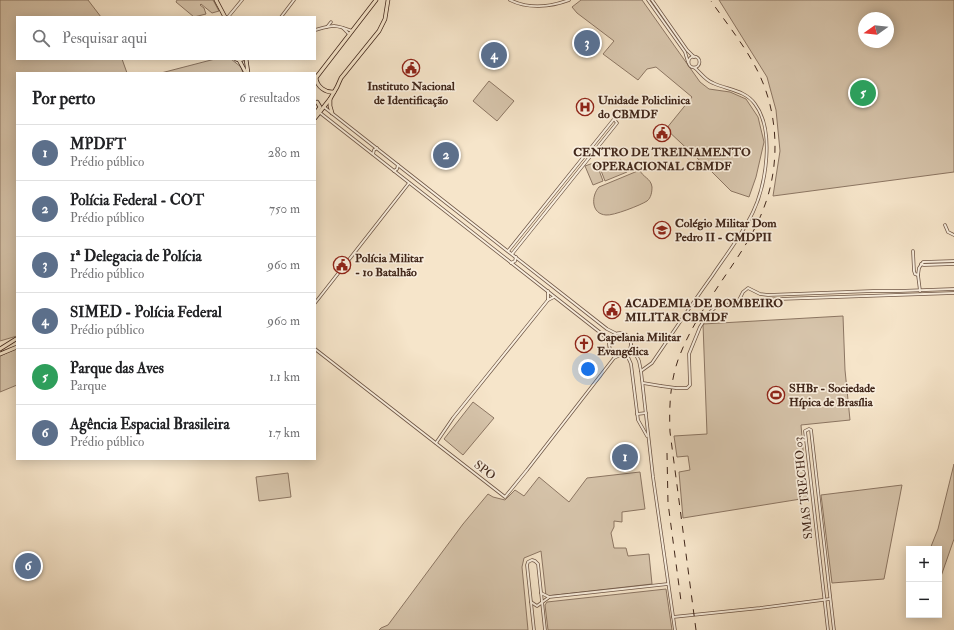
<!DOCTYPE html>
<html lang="pt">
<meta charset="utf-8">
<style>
body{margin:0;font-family:"IM FELL Double Pica",serif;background:#f6f6f6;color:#202124}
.controls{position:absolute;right:12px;bottom:12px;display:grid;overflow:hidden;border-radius:0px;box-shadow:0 2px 10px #0003}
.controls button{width:36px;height:36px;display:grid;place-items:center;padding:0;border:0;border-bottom:1px solid #e0e0e0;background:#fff;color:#202124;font:20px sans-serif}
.compass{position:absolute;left:858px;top:12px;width:36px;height:36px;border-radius:50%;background:#fff;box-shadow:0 2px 10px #0003;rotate:255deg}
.you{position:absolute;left:588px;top:369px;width:14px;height:14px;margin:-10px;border:3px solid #fff;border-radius:50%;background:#1a73e8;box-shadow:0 0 0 6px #1a73e833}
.badge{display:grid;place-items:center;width:26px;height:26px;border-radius:50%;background:#d93025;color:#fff;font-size:13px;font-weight:700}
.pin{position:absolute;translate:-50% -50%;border:2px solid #fff;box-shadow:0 1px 4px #0006}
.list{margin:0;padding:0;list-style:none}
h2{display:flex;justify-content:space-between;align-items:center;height:52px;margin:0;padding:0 16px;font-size:17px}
h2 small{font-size:13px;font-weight:400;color:#757577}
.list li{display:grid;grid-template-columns:26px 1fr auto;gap:12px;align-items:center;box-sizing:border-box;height:56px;padding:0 16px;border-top:1px solid #e0e0e0}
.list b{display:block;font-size:15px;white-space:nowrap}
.list p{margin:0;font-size:13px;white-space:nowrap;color:#757577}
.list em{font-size:13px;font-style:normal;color:#757577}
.icon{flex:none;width:22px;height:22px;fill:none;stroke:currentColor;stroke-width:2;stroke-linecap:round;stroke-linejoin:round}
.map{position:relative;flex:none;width:954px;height:630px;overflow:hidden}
.search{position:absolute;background:#fff;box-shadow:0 2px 10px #0003;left:16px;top:16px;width:300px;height:44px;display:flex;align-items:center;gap:10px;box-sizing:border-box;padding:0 14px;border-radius:0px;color:#757577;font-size:15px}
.panel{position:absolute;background:#fff;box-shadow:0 2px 10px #0003;left:16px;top:72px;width:300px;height:388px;border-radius:0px}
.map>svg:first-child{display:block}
</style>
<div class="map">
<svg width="954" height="630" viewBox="0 0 954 630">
<rect width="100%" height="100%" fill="#f6e5ca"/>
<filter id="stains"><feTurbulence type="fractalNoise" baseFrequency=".005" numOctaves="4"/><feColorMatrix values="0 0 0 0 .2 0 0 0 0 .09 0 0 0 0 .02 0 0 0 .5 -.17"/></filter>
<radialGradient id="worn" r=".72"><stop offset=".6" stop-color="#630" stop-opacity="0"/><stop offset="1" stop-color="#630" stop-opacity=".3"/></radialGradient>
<g fill="#d7c5ac" stroke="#8c7663" fill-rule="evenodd">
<polygon points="0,0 88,0 101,17 17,17 17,59 122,59 127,73 17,73 17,336 0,341"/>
<polygon points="177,0 213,0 219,11 212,13 201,4 200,5 204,8 206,14 194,17 176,2"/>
<polygon points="581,0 642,0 700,82 709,89 730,92 746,99 758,117 764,142 756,177 749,197 731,191 711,171 666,129 692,97 656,67 647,69 638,80 603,54 614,41 577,13 572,7"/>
<path d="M719 0H954V172L773 196 780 151 776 110 767 77ZM864 18H888V42H864Z"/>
<polygon points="215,59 231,59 241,67 243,73 161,73"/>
<polygon points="489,81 514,101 497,121 473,101"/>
<polygon points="621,160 627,172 605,181 600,168"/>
<polygon points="596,162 603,181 593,185 585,166"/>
<path d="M640 170C642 177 651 178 652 187 652 192 651 198 647 201 641 205 613 216 606 215 591 214 591 196 599 187Z"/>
<polygon points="843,316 845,370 850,420 801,425 807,498 683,518 679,472 690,470 688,456 677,457 674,436 707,434 703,324"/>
<polygon points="17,348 17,385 0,392 0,356"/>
<polygon points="473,402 494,418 463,455 444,439"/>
<polygon points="954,464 954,539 939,582 939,549 930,549 938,529"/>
<polygon points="640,472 645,509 622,512 622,522 614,521 614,527 611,533 614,548 626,548 628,556 649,554 652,584 546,596 541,551 524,558 522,567 528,630 379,630 381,628 388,625 463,524 488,494 493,497 505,500 515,490 524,496 539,477 569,502 587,478"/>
<polygon points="288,473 291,497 259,501 256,477"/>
<polygon points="902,485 884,579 832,583 821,495"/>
<polygon points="666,589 672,630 548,630 545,605 547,602"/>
</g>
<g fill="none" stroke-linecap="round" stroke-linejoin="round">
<defs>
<g id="minor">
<path d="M510 0C528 9 550 7 569 0"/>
<polyline points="648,0 685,52 688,62"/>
<polyline points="652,0 687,50 694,57"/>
<polyline points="228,17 242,0"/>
<polyline points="281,17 294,0"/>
<polyline points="327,27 331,22"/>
<polyline points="343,28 349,34"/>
<path d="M315 30C333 25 334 24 352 31"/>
<circle cx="694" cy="62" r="5.5"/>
<polyline points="324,107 607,329 615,333"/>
<polyline points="319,112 602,334 609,341"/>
<polyline points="373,154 374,150 377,148"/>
<polyline points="394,171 397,169 398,165"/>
<polyline points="945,225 948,232 954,235"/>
<polyline points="508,251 614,119 617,123 512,254"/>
<polyline points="913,251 914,271 915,274 918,275 920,291"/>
<polyline points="511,263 515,261 516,257"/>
<polyline points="921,264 924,265 954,264"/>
<polyline points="918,275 919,268 923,262 954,261"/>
<polyline points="548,300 548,291"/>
<polyline points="739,300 743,292 748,288 760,294 768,295 873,291 899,291 954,289"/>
<polyline points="315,303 409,183"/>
<circle cx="620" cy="344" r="11"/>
<polyline points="631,345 639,361 641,371 653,477 675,630"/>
<polyline points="315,349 505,497 527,470 614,358 620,355"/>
<polyline points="623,355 628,357 631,364 638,420 647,436"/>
<path d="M641 371 652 363C672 334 691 305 712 276 726 255 742 235 753 212 766 184 775 131 755 104 745 90 728 90 713 83 705 80 701 73 695 68"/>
<polyline points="643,383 661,386"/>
<polyline points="676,388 687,388 690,385 689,354 700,327 709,313 718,305 724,302 779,299 954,293"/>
<polyline points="637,414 646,413"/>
<polyline points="436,443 453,418 548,300 554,297"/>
<polyline points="541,593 549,597 668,584"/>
<polyline points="531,602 537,606 548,598"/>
<polyline points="673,617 760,608 830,599"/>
<polyline points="534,630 527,565 528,562 532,560 535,561 538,564 545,630"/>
<polyline points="828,630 805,431 809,429 811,430 834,630"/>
</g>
<g id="major">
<polyline points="216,0 225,17"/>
<polyline points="236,59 239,60 243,59"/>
<polyline points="246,59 248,73"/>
<polyline points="239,60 246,73"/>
<path d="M316 78C317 87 326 93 334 92"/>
<polyline points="315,79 376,0"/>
<polyline points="330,99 330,106 332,113"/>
<polyline points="315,114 320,107 317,102"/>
<polyline points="315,118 330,99 337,87 341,78 379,31 385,19 388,0"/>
<polyline points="0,349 16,339"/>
<polyline points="0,354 17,347"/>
</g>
</defs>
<use href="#minor" stroke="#6e5646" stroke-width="3.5"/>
<use href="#major" stroke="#40261a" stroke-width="4.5"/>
<use href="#minor" stroke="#f9eedd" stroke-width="2"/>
<use href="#major" stroke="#f6e5ca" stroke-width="3"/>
<g stroke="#40261a" stroke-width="1" stroke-dasharray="7 7" stroke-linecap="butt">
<polyline points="667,453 668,503 681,601"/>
<path d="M696 630 670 432C669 408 670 383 678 360 687 335 701 313 715 291 732 265 752 239 763 210 779 170 779 123 763 83 751 53 729 27 711 1"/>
</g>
<defs>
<polyline id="minor-bridge" points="661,386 676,388"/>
</defs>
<use href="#minor-bridge" stroke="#6e5646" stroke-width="3.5" stroke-linecap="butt"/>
<use href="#minor-bridge" stroke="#f9eedd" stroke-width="2"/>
</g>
<defs>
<symbol id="civic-ring" viewBox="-11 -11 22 22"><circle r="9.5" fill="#f9eedd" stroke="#8f2418" stroke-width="1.5"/><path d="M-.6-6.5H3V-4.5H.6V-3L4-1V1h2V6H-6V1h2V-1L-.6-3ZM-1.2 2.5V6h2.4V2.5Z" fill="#8f2418"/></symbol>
<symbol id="hospital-ring" viewBox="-11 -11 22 22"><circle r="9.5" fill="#f9eedd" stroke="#8f2418" stroke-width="1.5"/><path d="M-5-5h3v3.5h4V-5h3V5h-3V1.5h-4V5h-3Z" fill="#8f2418"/></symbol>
<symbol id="university-ring" viewBox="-11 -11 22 22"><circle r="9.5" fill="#f9eedd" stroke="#8f2418" stroke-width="1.5"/><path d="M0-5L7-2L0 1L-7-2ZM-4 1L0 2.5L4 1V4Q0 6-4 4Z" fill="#8f2418"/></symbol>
<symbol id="church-ring" viewBox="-11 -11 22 22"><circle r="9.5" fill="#f9eedd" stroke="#8f2418" stroke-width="1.5"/><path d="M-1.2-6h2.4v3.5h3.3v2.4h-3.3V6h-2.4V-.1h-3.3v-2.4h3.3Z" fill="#8f2418"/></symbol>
<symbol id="stadium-ring" viewBox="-11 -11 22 22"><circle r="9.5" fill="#f9eedd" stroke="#8f2418" stroke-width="1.5"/><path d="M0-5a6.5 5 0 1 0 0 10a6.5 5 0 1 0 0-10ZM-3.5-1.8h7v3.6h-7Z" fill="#8f2418"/></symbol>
</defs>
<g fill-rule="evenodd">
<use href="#civic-ring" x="401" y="58" width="20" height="20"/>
<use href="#hospital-ring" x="575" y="97" width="20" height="20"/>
<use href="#civic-ring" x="652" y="123" width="20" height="20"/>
<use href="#university-ring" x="652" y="220" width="20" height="20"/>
<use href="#civic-ring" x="332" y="255" width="20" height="20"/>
<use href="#civic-ring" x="602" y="300" width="20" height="20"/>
<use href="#church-ring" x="574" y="334" width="20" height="20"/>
<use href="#stadium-ring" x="766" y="385" width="20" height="20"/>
</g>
<g text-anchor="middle" stroke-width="3.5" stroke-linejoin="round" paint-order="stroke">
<g font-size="12" font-weight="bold" fill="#40261a" stroke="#f9eedd" text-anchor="start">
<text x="411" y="90" text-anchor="middle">Instituto Nacional<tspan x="411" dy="14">de Identificação</tspan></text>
<text x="598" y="104">Unidade Policlinica<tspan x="598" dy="14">do CBMDF</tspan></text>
<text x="662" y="156" text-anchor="middle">CENTRO DE TREINAMENTO<tspan x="662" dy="14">OPERACIONAL CBMDF</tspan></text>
<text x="675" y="227">Colégio Militar Dom<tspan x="675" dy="14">Pedro II - CMDPII</tspan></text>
<text x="355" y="262">Polícia Militar<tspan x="355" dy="14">- 1o Batalhão</tspan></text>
<text x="625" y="307">ACADEMIA DE BOMBEIRO<tspan x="625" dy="14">MILITAR CBMDF</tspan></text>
<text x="597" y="341">Capelania Militar<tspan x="597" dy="14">Evangélica</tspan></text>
<text x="789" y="392">SHBr - Sociedade<tspan x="789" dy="14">Hípica de Brasília</tspan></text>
</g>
<g font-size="12" fill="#40261a" stroke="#f9eedd">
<text transform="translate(485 470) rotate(38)" y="4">SPO</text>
<text transform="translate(803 488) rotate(-96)" y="4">SMAS TRECHO 03</text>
</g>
</g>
<rect width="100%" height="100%" filter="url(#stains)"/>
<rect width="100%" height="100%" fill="url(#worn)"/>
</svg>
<div class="controls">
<button>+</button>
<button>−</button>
</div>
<svg class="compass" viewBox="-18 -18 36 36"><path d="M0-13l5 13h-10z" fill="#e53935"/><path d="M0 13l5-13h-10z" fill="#757577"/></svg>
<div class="you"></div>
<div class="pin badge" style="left:625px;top:457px;background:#5c6f8a">1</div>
<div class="pin badge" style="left:446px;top:155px;background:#5c6f8a">2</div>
<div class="pin badge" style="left:587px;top:43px;background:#5c6f8a">3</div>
<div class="pin badge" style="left:494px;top:55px;background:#5c6f8a">4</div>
<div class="pin badge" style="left:863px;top:93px;background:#2e9e5b">5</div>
<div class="pin badge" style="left:28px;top:566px;background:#5c6f8a">6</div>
<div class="search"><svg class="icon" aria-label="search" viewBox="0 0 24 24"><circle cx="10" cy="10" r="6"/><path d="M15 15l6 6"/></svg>Pesquisar aqui</div>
<section class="panel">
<h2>Por perto<small>6 resultados</small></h2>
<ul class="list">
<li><span class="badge" style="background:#5c6f8a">1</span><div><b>MPDFT</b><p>Prédio público</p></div><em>280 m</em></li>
<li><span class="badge" style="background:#5c6f8a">2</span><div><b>Polícia Federal - COT</b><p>Prédio público</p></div><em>750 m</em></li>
<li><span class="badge" style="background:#5c6f8a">3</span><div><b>1ª Delegacia de Polícia</b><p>Prédio público</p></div><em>960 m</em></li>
<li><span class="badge" style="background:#5c6f8a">4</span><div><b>SIMED - Polícia Federal</b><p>Prédio público</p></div><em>960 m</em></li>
<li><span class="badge" style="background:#2e9e5b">5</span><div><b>Parque das Aves</b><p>Parque</p></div><em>1.1 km</em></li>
<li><span class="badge" style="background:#5c6f8a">6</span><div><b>Agência Espacial Brasileira</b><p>Prédio público</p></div><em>1.7 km</em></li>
</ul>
</section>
</div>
